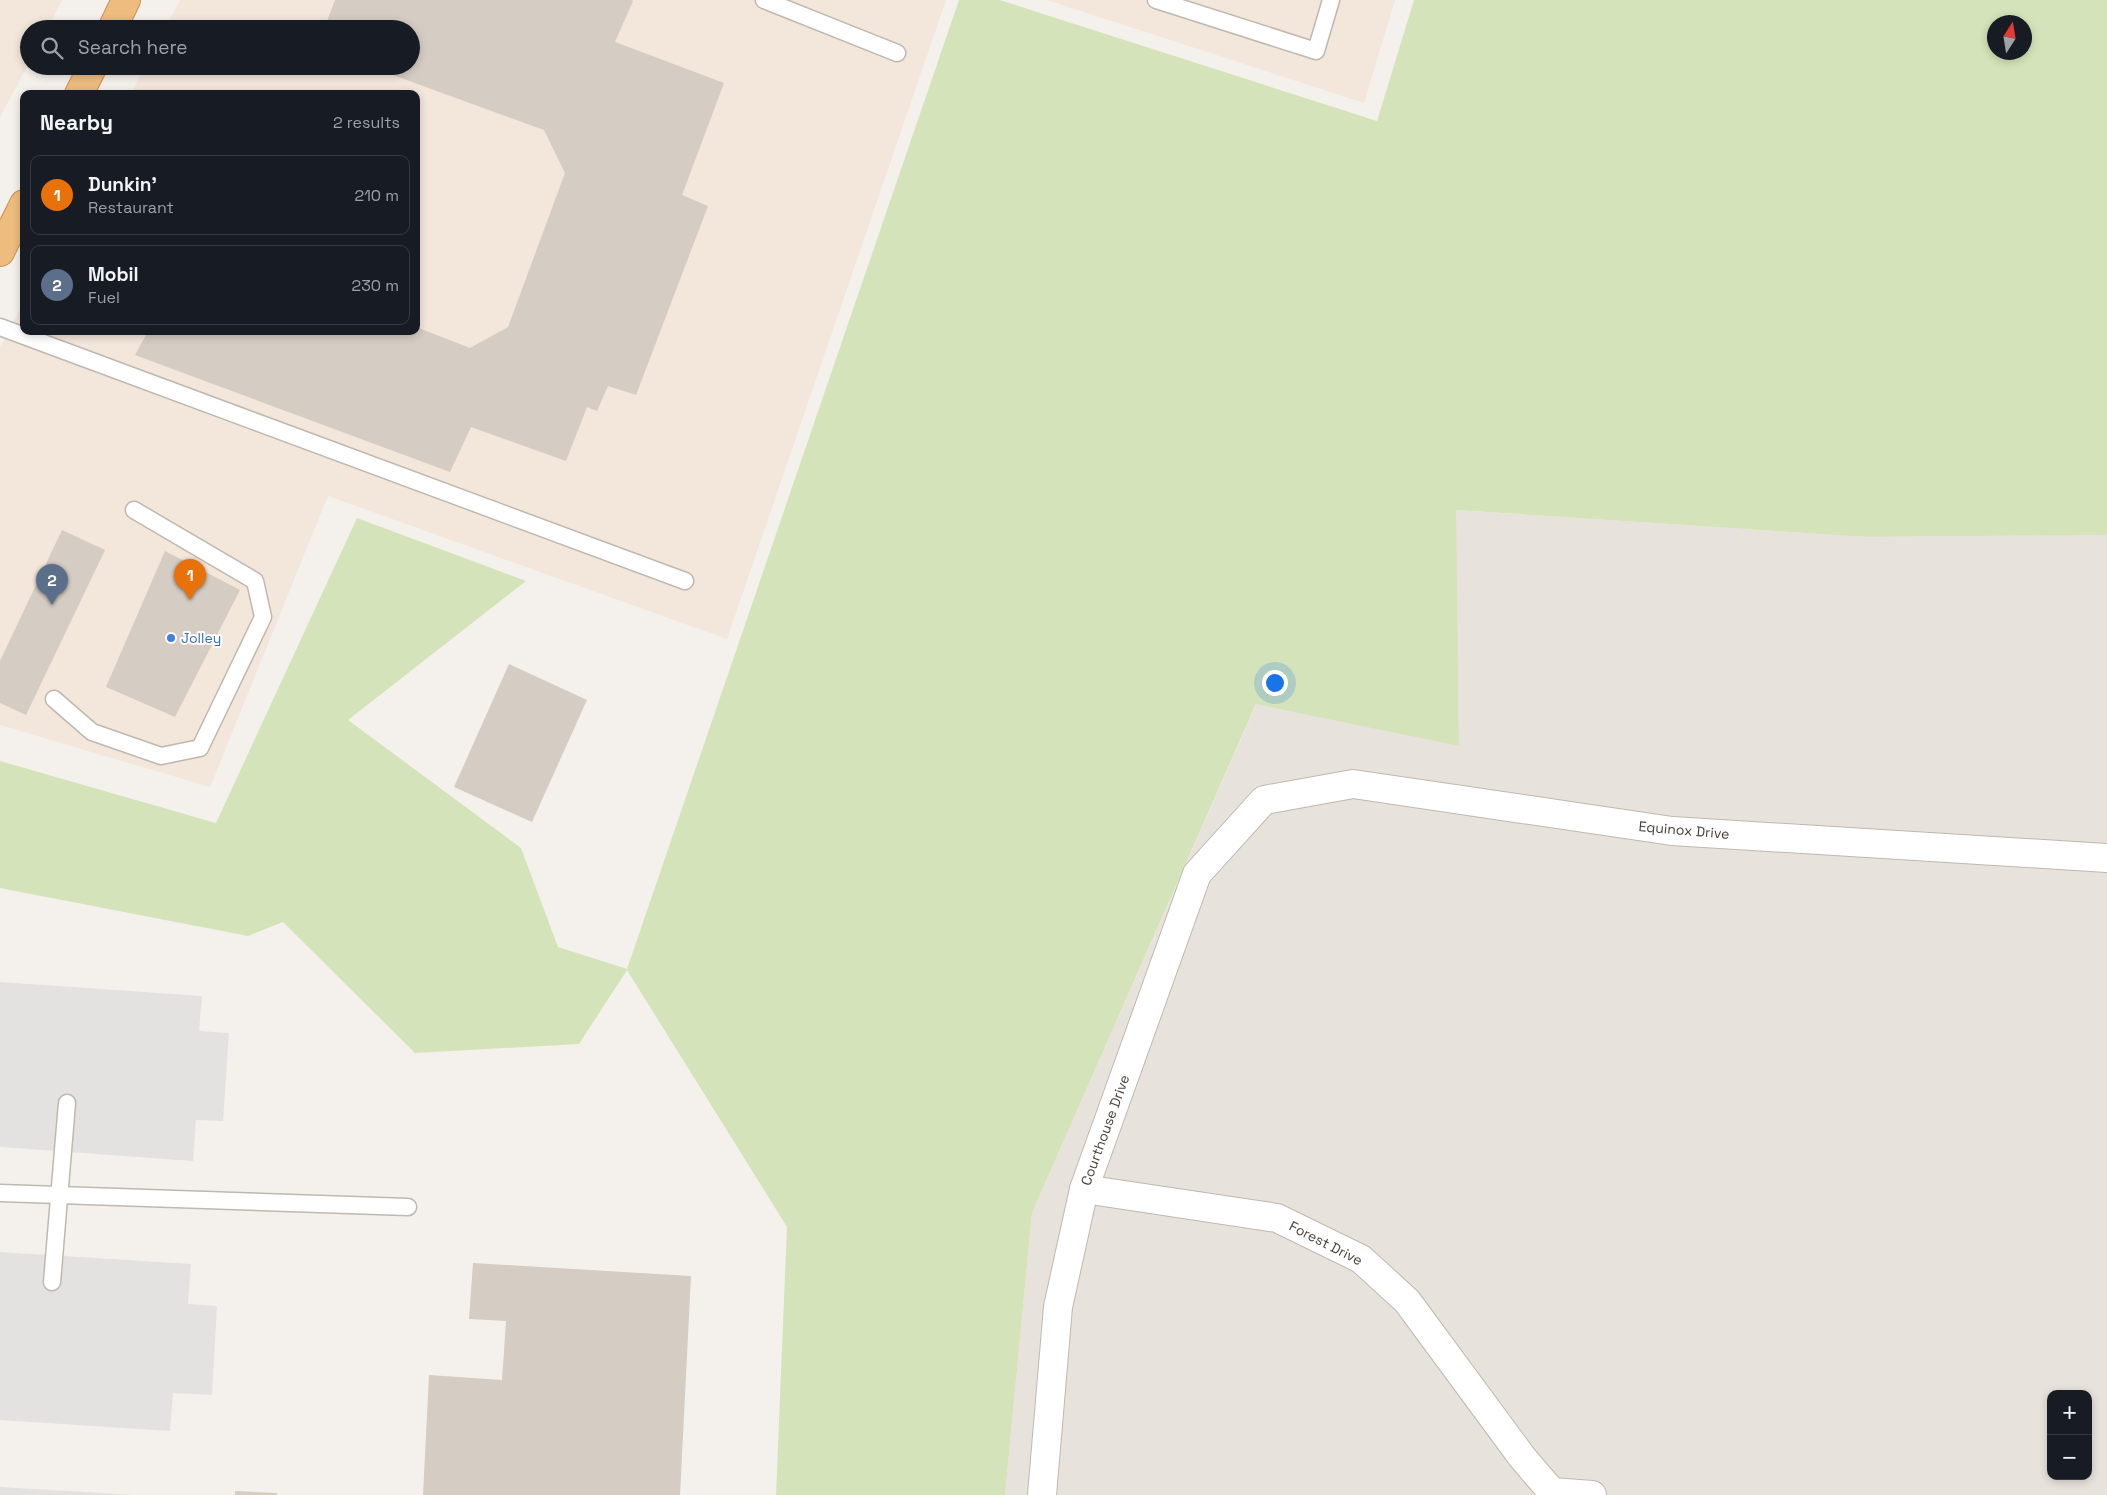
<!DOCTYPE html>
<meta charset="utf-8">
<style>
body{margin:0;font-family:"Space Grotesk",sans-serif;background:#242831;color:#f1f3f6}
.controls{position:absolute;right:15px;bottom:15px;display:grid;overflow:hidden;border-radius:10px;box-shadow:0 2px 8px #0003}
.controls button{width:45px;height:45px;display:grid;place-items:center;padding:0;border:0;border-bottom:1px solid #363941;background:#171b24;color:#f1f3f6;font:25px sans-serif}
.compass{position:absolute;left:1987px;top:15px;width:45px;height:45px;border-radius:50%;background:#171b24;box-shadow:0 2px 8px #0003;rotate:12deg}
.you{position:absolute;left:1274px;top:682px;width:18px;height:18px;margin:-12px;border:4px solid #fff;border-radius:50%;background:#1a73e8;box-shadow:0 0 0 8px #1a73e833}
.badge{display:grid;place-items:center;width:32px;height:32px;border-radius:50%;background:#d93025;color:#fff;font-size:16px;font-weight:700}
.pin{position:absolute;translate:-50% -41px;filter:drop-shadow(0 1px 2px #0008)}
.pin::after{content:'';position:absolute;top:26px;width:18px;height:15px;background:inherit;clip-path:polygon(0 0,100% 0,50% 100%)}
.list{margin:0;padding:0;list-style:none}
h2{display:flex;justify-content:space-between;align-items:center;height:65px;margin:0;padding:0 20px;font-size:21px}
h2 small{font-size:16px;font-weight:400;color:#9ea1a6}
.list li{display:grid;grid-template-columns:32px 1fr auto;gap:15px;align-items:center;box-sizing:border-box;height:80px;margin:0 10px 10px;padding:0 10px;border:1px solid #363941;border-radius:10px}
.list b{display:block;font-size:19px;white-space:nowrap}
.list p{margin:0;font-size:16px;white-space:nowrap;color:#9ea1a6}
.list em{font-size:16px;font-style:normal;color:#9ea1a6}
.icon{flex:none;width:28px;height:28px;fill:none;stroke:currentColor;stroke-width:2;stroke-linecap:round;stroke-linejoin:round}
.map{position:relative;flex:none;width:2107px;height:1495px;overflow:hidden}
.search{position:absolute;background:#171b24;box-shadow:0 2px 8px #0003;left:20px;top:20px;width:400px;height:55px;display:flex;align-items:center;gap:12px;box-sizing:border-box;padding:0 18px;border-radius:28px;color:#9ea1a6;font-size:19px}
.panel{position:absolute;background:#171b24;box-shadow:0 2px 8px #0003;left:20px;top:90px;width:400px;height:245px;border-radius:10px}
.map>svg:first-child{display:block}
</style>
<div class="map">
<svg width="2107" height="1495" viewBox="0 0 2107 1495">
<rect width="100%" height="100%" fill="#f4f1ec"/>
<path fill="#e7e2db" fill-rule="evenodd" d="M1455 510 1867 537 2107 535V1495H1005L1032 1213 1257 703 1459 746ZM2051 1394H2088V1476H2051Z"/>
<g fill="#f3e6db">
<polygon points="0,0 62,0 47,29 29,29 29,63 0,117"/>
<polygon points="180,0 946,0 727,639 328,496 210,787 0,725 0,347 24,302 24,331 416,331 416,94 131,94 145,66 411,66 411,29 165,29"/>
<polygon points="1047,0 1395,0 1364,103"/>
</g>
<path fill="#d5e3ba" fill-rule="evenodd" d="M959 0H1000L1377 121 1414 0H2107V535L1867 537 1456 510 1459 746 1256 704 1032 1213 1005 1495H776L787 1227 627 970 579 1044 415 1053 283 922 248 936 0 888V761L216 823 357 518 526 581 348 720 521 848 558 947 627 969ZM1994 22H2024V52H1994Z"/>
<g fill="#e4e2e0">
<polygon points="0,982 202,996 199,1031 229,1033 223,1121 196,1120 193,1161 0,1147"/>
<polygon points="0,1252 191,1264 188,1304 217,1306 212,1395 173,1393 170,1431 0,1420"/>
<polygon points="0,1487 136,1495 0,1495"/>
</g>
<g fill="#d5ccc3">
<polygon points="335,0 631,0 633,1 615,42 724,83 682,195 708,206 636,395 608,386 597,411 587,407 566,461 471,427 450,472 135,355 148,331 416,331 416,327 470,348 508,327 565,173 544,130 368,66 411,66 411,29 324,29"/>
<polygon points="62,530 105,550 26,715 0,703 0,661"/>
<polygon points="165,551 240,590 175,717 106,687"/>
<polygon points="509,664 587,700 532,822 454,787"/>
<polygon points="473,1263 691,1276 680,1495 423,1495 429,1375 502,1380 506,1321 469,1319"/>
<polygon points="235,1491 277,1493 277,1495 235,1495"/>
</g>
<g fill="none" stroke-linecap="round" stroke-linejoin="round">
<defs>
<g id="lane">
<polyline points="764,0 897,53"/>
<polyline points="1156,0 1316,51 1331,0"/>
<polyline points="0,327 685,581"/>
<polyline points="54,699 92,732 161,756 200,748 263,617 255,581 134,510"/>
<polyline points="0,1193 408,1207"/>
<polyline points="52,1282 67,1103"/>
</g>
<g id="street">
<polyline points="1084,1189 1277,1218 1361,1259 1407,1301 1522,1457 1552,1492"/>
<polyline points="1552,1492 1592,1495"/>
<polyline points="1042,1495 1058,1307 1084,1189 1197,874 1264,800 1353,784 1672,831 2107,858"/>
</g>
<g id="highway">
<polyline points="112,29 126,0"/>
<polyline points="79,94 93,66"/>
<polyline points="0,252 24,204"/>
</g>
</defs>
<use href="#lane" stroke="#bfb8b0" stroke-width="19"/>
<use href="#street" stroke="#bfb8b0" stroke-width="30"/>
<use href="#highway" stroke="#cc904f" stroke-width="30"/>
<use href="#lane" stroke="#fff" stroke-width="16"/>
<use href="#street" stroke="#fff" stroke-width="28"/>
<use href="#highway" stroke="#edbc7e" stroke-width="28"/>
</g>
<circle fill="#3f7fe0" stroke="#fff" stroke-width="2" cx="171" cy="638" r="5"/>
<g text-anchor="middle" stroke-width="4" stroke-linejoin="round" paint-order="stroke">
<g font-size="14" fill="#366cbe" stroke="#fff" text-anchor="start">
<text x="181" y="643">Jolley</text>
</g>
<g font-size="14" fill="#48413a" stroke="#fff">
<text transform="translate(1684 830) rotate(5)" y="5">Equinox Drive</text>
<text transform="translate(1105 1130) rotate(-70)" y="5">Courthouse Drive</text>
<text transform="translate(1326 1243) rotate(27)" y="5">Forest Drive</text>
</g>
</g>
</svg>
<div class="controls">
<button>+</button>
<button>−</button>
</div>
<svg class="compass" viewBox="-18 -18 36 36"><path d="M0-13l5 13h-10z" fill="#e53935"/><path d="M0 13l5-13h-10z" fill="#9ea1a6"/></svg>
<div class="you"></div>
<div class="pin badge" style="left:190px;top:600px;background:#e8710a">1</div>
<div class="pin badge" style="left:52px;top:605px;background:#5c6f8a">2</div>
<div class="search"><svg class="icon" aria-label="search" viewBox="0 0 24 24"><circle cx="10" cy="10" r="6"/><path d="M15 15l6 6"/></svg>Search here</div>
<section class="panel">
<h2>Nearby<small>2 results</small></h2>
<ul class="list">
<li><span class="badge" style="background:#e8710a">1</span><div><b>Dunkin'</b><p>Restaurant</p></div><em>210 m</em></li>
<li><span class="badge" style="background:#5c6f8a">2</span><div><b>Mobil</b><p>Fuel</p></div><em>230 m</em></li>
</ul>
</section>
</div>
